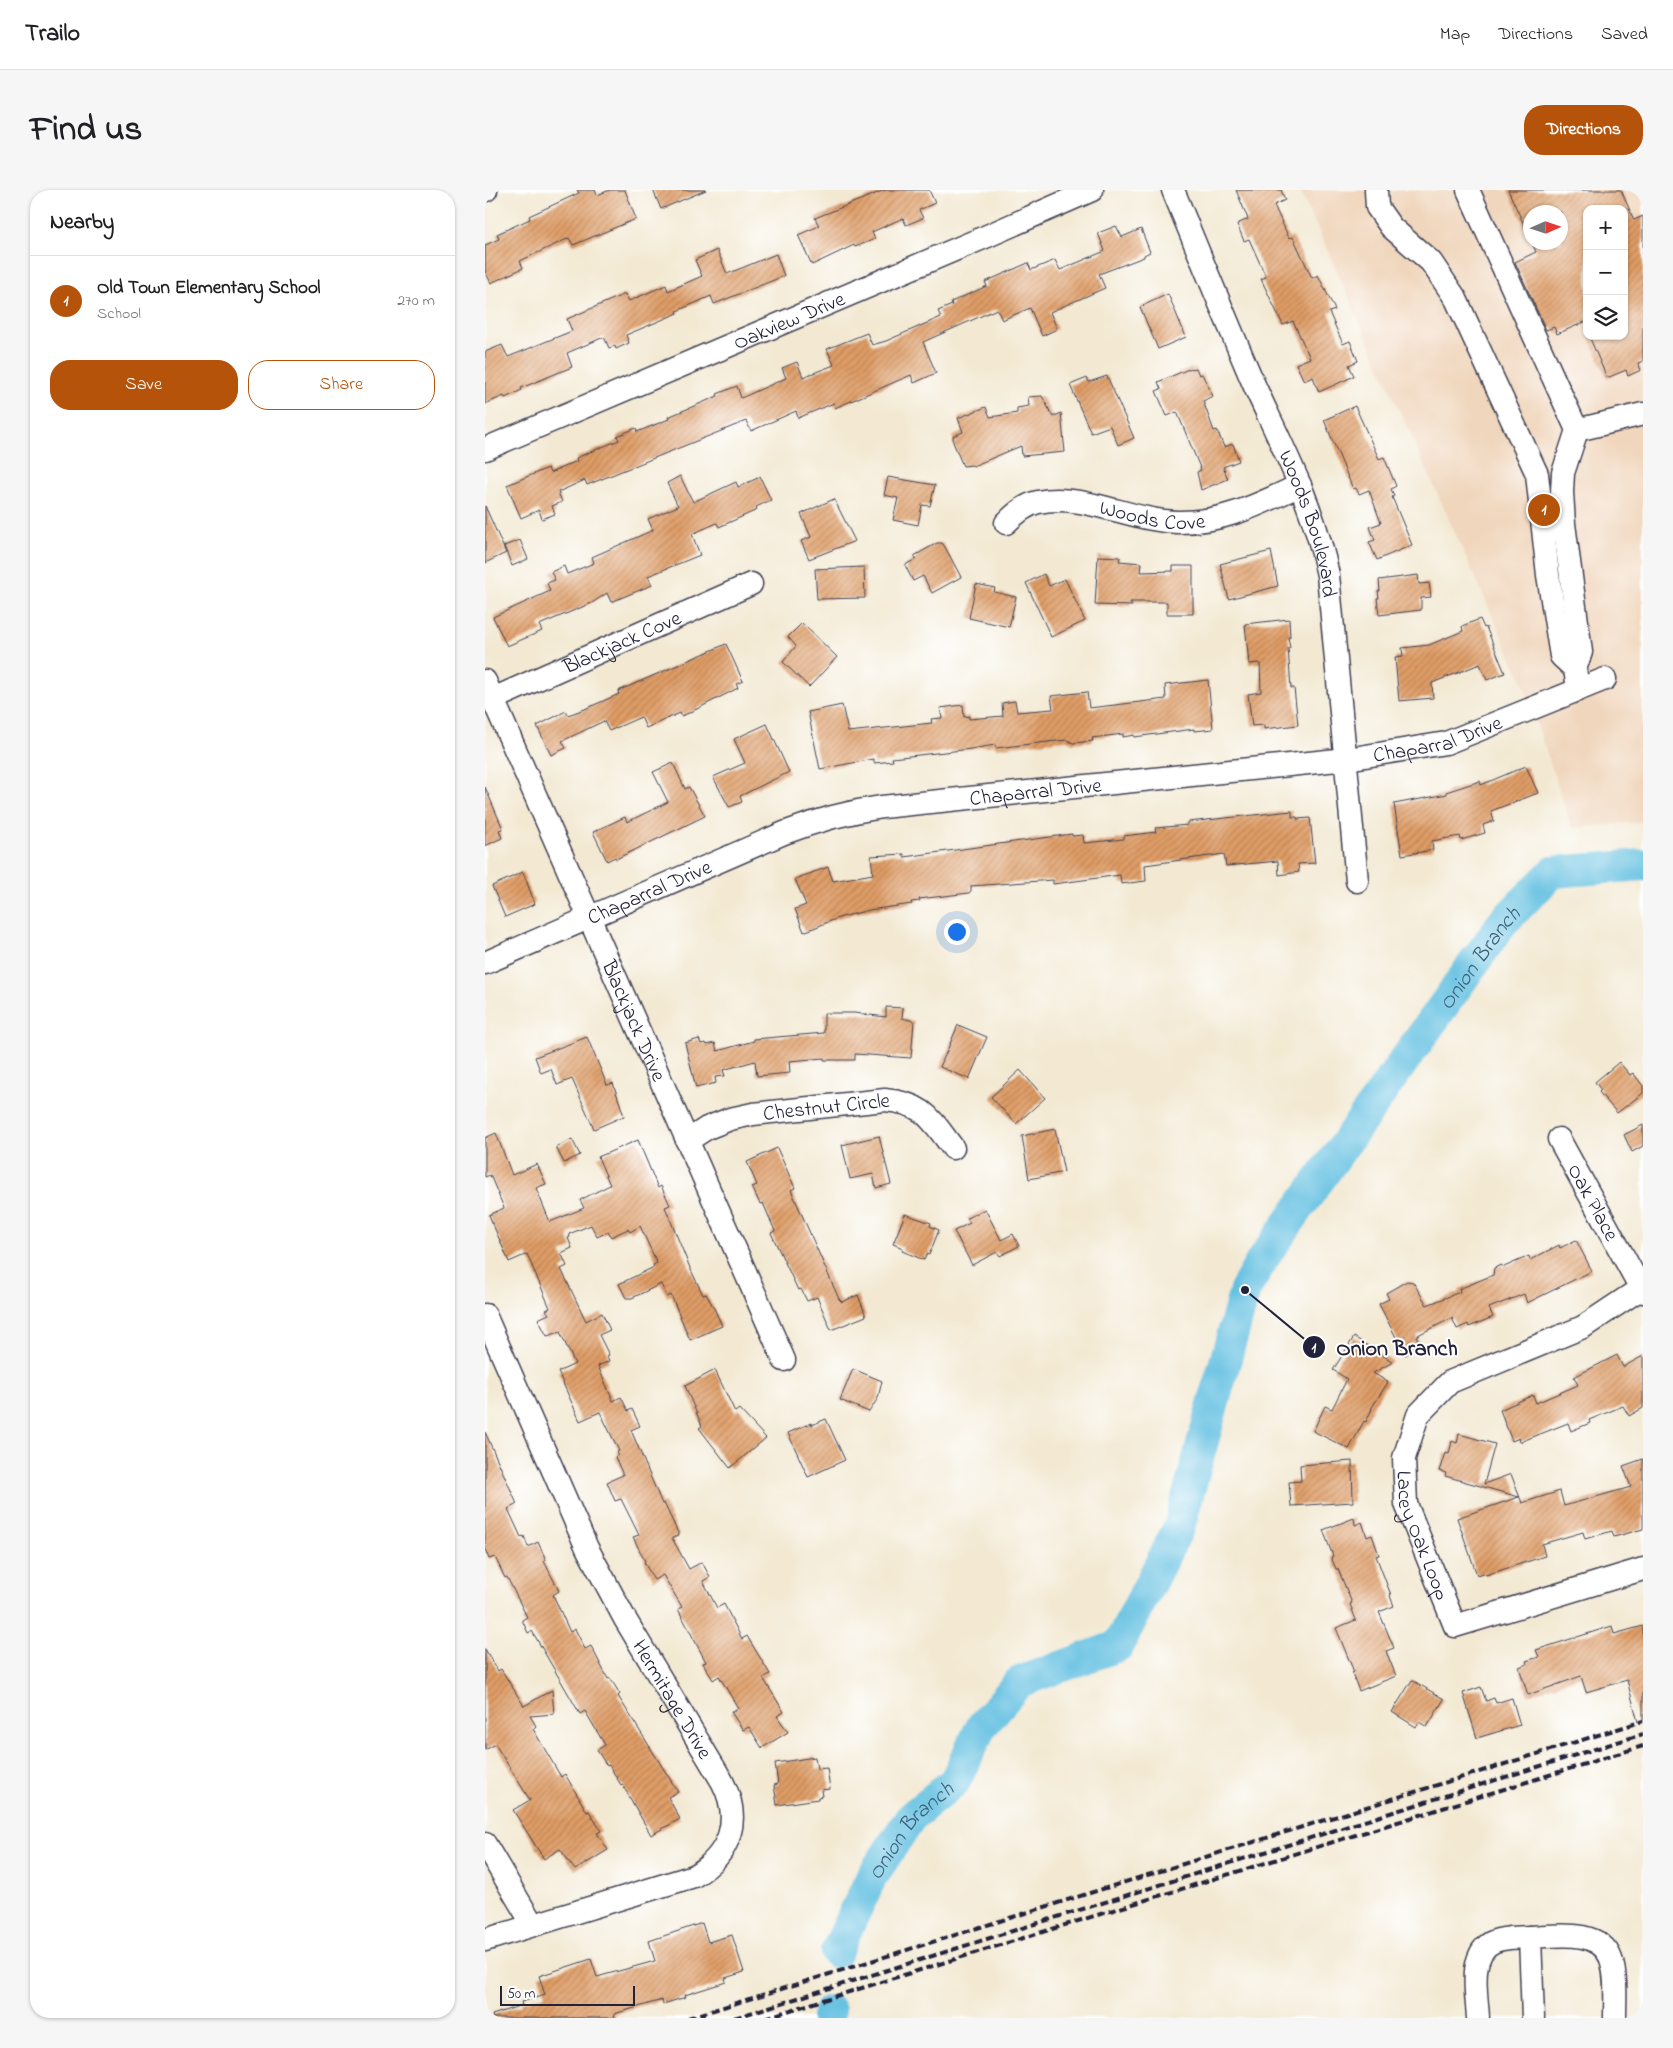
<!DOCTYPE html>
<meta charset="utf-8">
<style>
body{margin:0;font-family:"Indie Flower",sans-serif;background:#f6f6f6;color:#202124}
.controls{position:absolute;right:15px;top:15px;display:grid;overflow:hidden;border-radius:10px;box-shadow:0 1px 4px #0004}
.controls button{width:45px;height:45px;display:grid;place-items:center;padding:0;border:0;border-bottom:1px solid #e0e0e0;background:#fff;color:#202124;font:25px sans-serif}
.compass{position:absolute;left:1038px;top:15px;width:45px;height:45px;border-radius:50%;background:#fff;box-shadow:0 1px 4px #0004;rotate:87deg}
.scale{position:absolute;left:15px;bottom:12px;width:135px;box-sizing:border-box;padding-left:5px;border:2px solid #22223b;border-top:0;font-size:14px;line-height:18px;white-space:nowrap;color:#22223b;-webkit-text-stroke:4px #fff;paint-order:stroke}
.you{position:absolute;left:471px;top:741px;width:18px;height:18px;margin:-12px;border:4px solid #fff;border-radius:50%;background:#1a73e8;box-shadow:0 0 0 8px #1a73e833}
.badge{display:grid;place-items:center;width:32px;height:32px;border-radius:50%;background:#b45309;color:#fff;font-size:16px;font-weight:700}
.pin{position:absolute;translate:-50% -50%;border:2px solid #fff;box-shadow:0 1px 5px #0006}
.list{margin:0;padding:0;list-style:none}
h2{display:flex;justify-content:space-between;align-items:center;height:65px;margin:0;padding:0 20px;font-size:21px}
h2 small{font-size:16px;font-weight:400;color:#757577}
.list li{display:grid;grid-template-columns:32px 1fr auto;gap:15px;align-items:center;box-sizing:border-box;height:90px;padding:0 20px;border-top:1px solid #e0e0e0}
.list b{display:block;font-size:19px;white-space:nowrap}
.list p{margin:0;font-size:16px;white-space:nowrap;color:#757577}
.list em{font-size:16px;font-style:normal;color:#757577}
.actions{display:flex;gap:10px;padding:15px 20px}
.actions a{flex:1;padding:11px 0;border:1px solid #b45309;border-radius:20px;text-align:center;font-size:18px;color:#b45309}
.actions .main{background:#b45309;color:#fff}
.icon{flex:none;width:28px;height:28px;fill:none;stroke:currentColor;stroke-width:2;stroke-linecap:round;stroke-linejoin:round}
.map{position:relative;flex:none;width:1158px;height:1828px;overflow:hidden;border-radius:20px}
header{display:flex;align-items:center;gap:30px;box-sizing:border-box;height:70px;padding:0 25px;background:#fff;border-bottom:1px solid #e0e0e0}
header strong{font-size:24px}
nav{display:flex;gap:28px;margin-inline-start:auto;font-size:18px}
.intro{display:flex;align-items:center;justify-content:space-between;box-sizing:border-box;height:120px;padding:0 30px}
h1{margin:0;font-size:35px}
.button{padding:12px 22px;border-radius:20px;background:#b45309;color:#fff;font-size:18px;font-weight:700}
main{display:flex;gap:30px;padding:0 30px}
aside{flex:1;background:#fff;border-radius:20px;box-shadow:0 1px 4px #0004}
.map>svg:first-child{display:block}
</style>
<header>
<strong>Trailo</strong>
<nav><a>Map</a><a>Directions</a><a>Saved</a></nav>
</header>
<div class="intro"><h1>Find us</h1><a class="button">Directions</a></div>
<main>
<aside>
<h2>Nearby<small></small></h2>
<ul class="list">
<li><span class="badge">1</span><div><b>Old Town Elementary School</b><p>School</p></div><em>270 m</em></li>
</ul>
<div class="actions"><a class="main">Save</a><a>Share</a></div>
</aside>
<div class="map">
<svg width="1158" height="1828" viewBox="0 0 1158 1828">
<defs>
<pattern id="building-hatch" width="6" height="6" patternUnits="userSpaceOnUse" patternTransform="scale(1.25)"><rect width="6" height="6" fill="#e09d66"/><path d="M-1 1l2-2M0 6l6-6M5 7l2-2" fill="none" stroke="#b58055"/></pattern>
</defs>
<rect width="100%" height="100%" fill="#fff"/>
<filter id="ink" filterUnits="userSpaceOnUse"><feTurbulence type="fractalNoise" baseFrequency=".02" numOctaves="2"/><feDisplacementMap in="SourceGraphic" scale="10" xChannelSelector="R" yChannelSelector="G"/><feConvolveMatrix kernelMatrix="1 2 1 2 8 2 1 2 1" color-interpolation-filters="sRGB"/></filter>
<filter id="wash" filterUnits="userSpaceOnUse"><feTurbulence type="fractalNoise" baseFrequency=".0096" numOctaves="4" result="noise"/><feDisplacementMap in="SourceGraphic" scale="20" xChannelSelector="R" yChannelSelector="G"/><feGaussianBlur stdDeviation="1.12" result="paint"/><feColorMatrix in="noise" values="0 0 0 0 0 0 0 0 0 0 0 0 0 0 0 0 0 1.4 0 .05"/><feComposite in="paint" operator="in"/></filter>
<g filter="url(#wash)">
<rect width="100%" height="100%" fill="#f3e9d3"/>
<path fill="#f0d6bc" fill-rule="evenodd" d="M815 0H1158V632L1087 638 1038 493ZM1102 19H1139V146H1102ZM1046 22H1076V52H1046Z"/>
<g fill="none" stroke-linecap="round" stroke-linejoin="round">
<g stroke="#63c0e1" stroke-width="32">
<path id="s1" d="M351 1762 386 1688 426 1627 470 1591 496 1537 534 1492 633 1456 694 1337 760 1100 777 1070 1018 732 1068 682 1158 675"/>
<polyline points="342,1828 345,1821"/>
</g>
</g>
<g id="blocks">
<g fill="url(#building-hatch)">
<polygon points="92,0 110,0 112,5 125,0 140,0 151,29 88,55 84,48 35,71 38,78 6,93 0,81 0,55 14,49 12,44 45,29 44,26 94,3"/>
<polygon points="168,0 221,0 176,19"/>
<polygon points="400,0 444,0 450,13 434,20 438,28 421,35 418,28 387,42 390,49 370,57 369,55 327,75 313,45 334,36 330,28"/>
<polygon points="751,0 796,0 800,10 789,15 804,48 808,47 827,88 833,85 850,120 844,122 858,154 865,151 873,171 864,175 869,186 834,202 828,187 819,191 811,174 825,168 808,131 798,135 776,89 781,87 764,49 759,51 752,34 763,29"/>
<polygon points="1023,0 1136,0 1149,30 1158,26 1158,171 1153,173 1156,180 1143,186 1141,180 1122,188 1104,146 1139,146 1139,19 1102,19 1102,131 1072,144 1069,137 1061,140 1030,72 1051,62 1047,52 1076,52 1076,22 1046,22 1046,50"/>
<polygon points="631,36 637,47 656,39 665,62 659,65 659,67 614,84 620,98 565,122 572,139 557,146 545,118 517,130 512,119 438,152 451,183 429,193 426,185 350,218 349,213 313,228 311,221 266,241 261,231 102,295 100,290 73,302 77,312 67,316 70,324 57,329 54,320 36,328 22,295 63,278 65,283 92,271 91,268 134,250 132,246 151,238 152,242 184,229 183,227 233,206 232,204 252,196 256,208 301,188 297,178 312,172 318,187 349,175 342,159 382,143 387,155 401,151 456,127 453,121 467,115 466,112 502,96 500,92 543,73 546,80 570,70 575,80 620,61 613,43"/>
<polygon points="232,60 242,84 291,64 299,86 229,114 226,106 192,121 193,123 141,145 144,153 131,159 130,156 124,158 119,147 82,163 87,177 36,198 37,200 20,208 19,206 0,214 0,162 17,155 23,167 87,141 82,129 140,104 144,111 181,95 183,101 217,86 210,70"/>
<polygon points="683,104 701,147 673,159 655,117"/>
<polygon points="706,178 707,179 711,178 714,185 717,184 728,206 718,211 729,241 732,240 739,257 748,254 754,271 738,277 743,289 716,300 712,282 716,280 692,222 682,226 671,201 676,199 673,192"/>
<polygon points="622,186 649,248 633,255 625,236 606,243 585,195 602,188 604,192"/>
<polygon points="557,206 568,227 576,223 580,262 537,266 536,256 488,276 487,275 478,276 468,252 468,246 478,242 473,228 501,217 505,227 532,223 532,218 544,216 543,207"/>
<polygon points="870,216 894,269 899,267 911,296 906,299 909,306 907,307 927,355 892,370 884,352 890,350 885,337 896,333 884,300 874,304 871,298 868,299 839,230"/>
<polygon points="195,286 208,312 251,292 253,297 275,287 286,310 271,317 272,320 234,337 232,333 207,344 215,365 163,386 167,395 126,412 122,403 107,413 54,435 57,441 22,456 8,427 65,401 62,393 70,390 66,382 79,376 82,384 109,373 107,367 168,340 163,329 193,316 182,293"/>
<polygon points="403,287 450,295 445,316 437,315 433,335 408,330 413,308 399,305"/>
<polygon points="349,309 370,351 324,369 316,351 326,347 316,324"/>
<polygon points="0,316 21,363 0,373"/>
<polygon points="35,350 43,369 27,376 19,356"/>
<polygon points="452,353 457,353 460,357 476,387 447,403 438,386 428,391 420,375 431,369 429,366"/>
<polygon points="786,361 793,396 744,409 735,374"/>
<polygon points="613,366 635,367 634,371 657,373 656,382 688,381 688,376 708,376 708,424 682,424 682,412 645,412 647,416 610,415"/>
<polygon points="379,377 380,408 332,409 330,379"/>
<polygon points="559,384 564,396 580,389 600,431 566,447 541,393"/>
<polygon points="933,385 934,394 944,393 946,407 936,408 936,420 894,425 892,408 894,408 893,401 895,401 894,390"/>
<polygon points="491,394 510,398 509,402 531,407 524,437 484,428"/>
<polygon points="804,429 805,447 803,447 805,458 803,458 806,498 809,498 813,535 779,539 779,535 767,536 763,504 776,502 775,473 764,474 760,434"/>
<polygon points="995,429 999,438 1001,437 1020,483 1002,490 995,474 947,493 948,508 914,511 910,467 918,466 917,458 944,455 978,441 977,436"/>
<polygon points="317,433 352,467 324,497 298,472 311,456 303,447"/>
<polygon points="241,454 258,491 251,494 253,498 204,523 196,526 195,523 161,538 156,527 124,541 119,531 77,551 81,558 66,565 52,536 81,521 83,525 100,519 134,504 133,501"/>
<polygon points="723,490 728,539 709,541 709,539 649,547 649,545 638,547 638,544 607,548 608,551 588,553 582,550 571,551 511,558 510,555 486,559 407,568 408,571 389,573 389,569 335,579 323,522 357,515 363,542 447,533 446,529 457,528 455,518 478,515 479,527 484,526 484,529 518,526 517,513 530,511 532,522 568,519 566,506 602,502 604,518 681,509 680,495"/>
<polygon points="282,534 304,582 255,606 257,612 244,617 228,587 260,573 249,549"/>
<polygon points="188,573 200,599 204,597 220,626 131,669 130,667 122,671 108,642 140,627 142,632 183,612 168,582"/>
<polygon points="1041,576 1053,603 1006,621 1009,631 998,635 1000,643 976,650 975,646 947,651 948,660 917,665 909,614 962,604 961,602 995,591 996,595"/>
<polygon points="0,597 18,639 14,640 17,648 0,656"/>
<polygon points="807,621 807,627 812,627 812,629 825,628 830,673 813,674 814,682 794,685 793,671 741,676 739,664 660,675 661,691 636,694 635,685 568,694 568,690 486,696 486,701 484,703 434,709 435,711 426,712 427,714 384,720 353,728 319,742 310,719 321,715 310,689 343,677 348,691 388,684 386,666 419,664 419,667 587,644 587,646 598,645 599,653 639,649 639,646 671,642 670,638 703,635 703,632"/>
<polygon points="38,682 50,714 20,727 7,696"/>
<polygon points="401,817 418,818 417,828 429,831 426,868 370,864 370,870 339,870 339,868 304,871 305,883 272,886 270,871 238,880 240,886 230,887 231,893 211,898 200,853 214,849 216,854 221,853 222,855 230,853 232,861 269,851 269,849 339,843 339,823 369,823 401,827"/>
<polygon points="473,835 502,847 484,889 455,877"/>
<polygon points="102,847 122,895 128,893 139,926 109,939 87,889 72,895 66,879 56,883 50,867"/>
<polygon points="1134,872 1145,885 1148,883 1158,896 1158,903 1132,923 1114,902 1116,900 1110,892"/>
<polygon points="535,880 560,908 531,934 506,907"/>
<polygon points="1158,935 1158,956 1147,962 1139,945"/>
<polygon points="570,939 579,982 544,989 537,946"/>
<polygon points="11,943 27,985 52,974 61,994 51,998 65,1032 99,1018 95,1010 125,995 113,967 153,950 173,998 176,996 185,1015 180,1017 205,1078 218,1105 221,1104 229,1118 237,1136 205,1150 186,1105 182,1107 176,1094 147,1108 141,1108 134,1094 169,1077 168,1075 172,1073 155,1036 145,1042 143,1039 126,1047 123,1042 112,1047 106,1035 84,1044 85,1047 83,1048 87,1058 76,1063 82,1076 76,1079 101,1131 117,1123 125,1140 114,1145 124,1165 122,1166 124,1171 113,1176 128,1211 136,1207 143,1221 147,1219 155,1236 146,1240 177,1314 179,1313 194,1345 187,1348 204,1379 217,1372 225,1387 218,1391 232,1418 239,1414 257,1449 262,1446 285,1484 278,1488 299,1522 292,1526 303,1542 277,1558 264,1537 258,1540 246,1522 253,1518 234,1486 228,1490 218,1473 221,1472 193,1419 197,1417 178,1385 169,1390 159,1372 160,1371 148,1347 154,1345 136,1309 130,1311 122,1292 138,1285 130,1267 133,1265 132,1262 134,1261 115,1222 95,1231 73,1182 90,1174 75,1142 62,1146 53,1129 64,1124 61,1120 65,1118 42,1064 24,1072 4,1025 19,1018 5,985 0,987 0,948"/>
<polygon points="394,946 406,994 391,998 388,984 365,989 357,955"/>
<polygon points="87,949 95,965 79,973 71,957"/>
<polygon points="292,958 310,998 306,1000 354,1109 357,1112 373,1105 381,1126 346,1140 332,1107 322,1111 316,1099 313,1100 286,1043 290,1041 278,1013 275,1014 267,997 272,995 262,972"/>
<polygon points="500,1019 516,1050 528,1044 534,1056 515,1066 512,1062 487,1075 469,1041 485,1033 482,1028"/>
<polygon points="420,1024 446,1033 445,1036 454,1040 444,1065 442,1064 439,1070 417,1061 418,1058 408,1054"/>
<polygon points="1091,1050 1107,1081 1042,1113 1039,1104 1004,1118 1008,1127 984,1137 983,1134 972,1139 967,1128 931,1146 937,1157 920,1165 894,1114 904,1109 901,1103 922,1091 928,1092 942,1115 975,1102 974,1099 1008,1085 1009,1078 1016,1075 1019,1077 1044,1066 1045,1070 1074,1055 1075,1058"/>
<polygon points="869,1147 908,1172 888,1183 903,1192 886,1219 887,1219 881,1232 879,1231 864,1259 828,1241 840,1216 847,1219 862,1189 848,1180"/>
<polygon points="1132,1165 1138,1177 1158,1166 1158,1218 1144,1226 1138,1216 1104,1230 1105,1233 1086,1241 1083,1233 1035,1252 1034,1248 1027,1251 1015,1220 1048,1205 1051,1213 1093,1195 1089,1187"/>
<polygon points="368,1179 397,1191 393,1208 384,1222 355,1210"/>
<polygon points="230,1180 250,1222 254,1219 281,1248 245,1278 214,1238 217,1236 200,1196"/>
<polygon points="341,1229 360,1270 323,1287 303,1243 326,1233 327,1235"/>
<polygon points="0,1242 32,1314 23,1319 36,1347 39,1346 43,1357 53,1352 61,1370 59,1371 74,1401 68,1405 85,1442 90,1439 100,1459 106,1456 123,1489 125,1488 135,1504 133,1506 193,1602 183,1607 195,1629 166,1645 137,1594 136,1595 124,1575 122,1576 112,1560 120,1555 100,1521 95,1524 47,1441 43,1443 37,1430 42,1427 22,1387 20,1388 10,1367 4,1369 0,1359"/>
<polygon points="974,1244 1010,1254 999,1294 1026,1284 1037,1313 1075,1301 1079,1316 1146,1297 1138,1276 1158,1269 1158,1339 1129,1347 1127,1341 1100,1349 1098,1342 1057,1354 1060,1366 1001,1385 999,1383 992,1385 972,1328 1034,1307 960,1286 961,1283 954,1281 960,1263 964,1264 967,1251 972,1253"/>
<polygon points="867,1271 868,1312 806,1316 804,1292 816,1291 815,1275"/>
<polygon points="869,1328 870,1335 877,1332 882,1347 887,1345 894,1365 891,1366 906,1405 905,1406 909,1416 894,1422 909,1458 901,1461 911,1486 874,1501 867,1483 869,1482 851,1438 871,1430 865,1414 867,1413 853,1379 851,1379 846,1367 848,1366 838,1340"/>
<polygon points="1127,1436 1129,1444 1158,1436 1158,1531 1153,1532 1142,1490 1101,1502 1096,1486 1043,1505 1034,1477 1042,1474 1041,1471 1054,1467 1051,1460"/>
<polygon points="0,1459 13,1481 16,1479 39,1516 67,1500 69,1524 45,1526 51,1536 48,1539 76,1587 80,1584 102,1622 104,1621 116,1641 112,1643 123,1660 90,1680 75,1659 59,1669 28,1620 45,1610 10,1554 0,1560"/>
<polygon points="927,1490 959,1509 942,1537 934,1532 931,1537 907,1522"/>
<polygon points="996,1497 1001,1511 1009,1508 1011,1513 1027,1508 1035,1535 992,1548 978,1503"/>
<polygon points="330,1567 332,1579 342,1578 345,1599 336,1600 337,1606 333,1607 333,1609 292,1615 289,1595 293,1594 290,1573"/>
<polygon points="217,1733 223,1752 247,1745 259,1782 240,1788 241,1792 200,1805 201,1807 178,1814 177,1810 129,1824 130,1828 8,1828 7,1825 37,1815 36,1812 60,1805 54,1786 106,1769 112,1787 170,1771 164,1751"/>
</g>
</g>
</g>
<g filter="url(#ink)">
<use href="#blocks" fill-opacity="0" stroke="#414052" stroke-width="1"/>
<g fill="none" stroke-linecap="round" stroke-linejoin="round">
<defs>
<g id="minor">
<polyline points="0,0 1,0"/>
<path id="s2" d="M688 0C715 66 742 132 770 197 799 260 829 316 843 385L872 691"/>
<polyline points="891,0 892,17 906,37 946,72 971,109 1052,284 1063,385 1076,466 1090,479"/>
<polyline points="983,0 1092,240 1078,283 1077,302 1079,334 1096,462 1090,479 1092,492"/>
<polyline points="1092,240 1158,224"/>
<path id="s3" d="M0 259 500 47 607 0"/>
<path id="s4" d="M521 333C530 324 540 315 553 312 596 302 647 331 692 332 737 333 775 314 815 295"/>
<path id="s5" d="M0 491 299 1170"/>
<path id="s6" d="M8 509 266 394"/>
<path id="s7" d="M0 773 299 643C333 630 361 622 397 617L862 569 961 553 1120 489"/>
<path id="s8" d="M1074 949 1158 1102"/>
<path id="s9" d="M202 951 222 938 245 929 268 924 400 910C439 913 446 929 468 958"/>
<path id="s10" d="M1155 1099 1098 1137 965 1192 933 1225 919 1268 921 1314 970 1436 1158 1379"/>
<path id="s11" d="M0 1125 102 1358 140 1429 237 1591C257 1629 246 1664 209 1686L0 1750"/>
<polyline points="0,1654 48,1735"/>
<path d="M993 1828C992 1805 982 1762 1010 1751 1020 1747 1033 1748 1045 1747"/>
<path d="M1048 1828 1045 1747C1071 1746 1115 1738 1126 1769 1132 1787 1130 1810 1130 1828"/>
</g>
</defs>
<use href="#minor" stroke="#414052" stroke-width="25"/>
<use href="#minor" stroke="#fff" stroke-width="22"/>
<g stroke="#22223b" stroke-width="4" stroke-dasharray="8 4" stroke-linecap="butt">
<polyline points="203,1828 1158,1531"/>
<polyline points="249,1828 1158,1544"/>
<polyline points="280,1828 1158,1556"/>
</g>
</g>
</g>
<g text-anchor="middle" stroke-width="4" stroke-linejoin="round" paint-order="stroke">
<g font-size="21" fill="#22223b" stroke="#fff">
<text dy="7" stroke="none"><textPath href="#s3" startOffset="330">Oakview Drive</textPath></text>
<text dy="7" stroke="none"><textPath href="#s4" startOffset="155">Woods Cove</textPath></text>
<text dy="7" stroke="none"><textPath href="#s2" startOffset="361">Woods Boulevard</textPath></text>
<text dy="7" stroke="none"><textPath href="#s6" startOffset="141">Blackjack Cove</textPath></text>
<text dy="7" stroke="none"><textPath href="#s7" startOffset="988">Chaparral Drive</textPath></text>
<text dy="7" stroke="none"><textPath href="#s7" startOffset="582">Chaparral Drive</textPath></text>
<text dy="7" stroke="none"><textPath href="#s7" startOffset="179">Chaparral Drive</textPath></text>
<text dy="7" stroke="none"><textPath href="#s5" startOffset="371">Blackjack Drive</textPath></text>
<text dy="7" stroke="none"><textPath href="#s9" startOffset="146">Chestnut Circle</textPath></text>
<text dy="7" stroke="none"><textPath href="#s8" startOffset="72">Oak Place</textPath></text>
<text dy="7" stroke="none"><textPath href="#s10" startOffset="384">Lacey Oak Loop</textPath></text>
<text dy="7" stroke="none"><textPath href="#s11" startOffset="428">Hermitage Drive</textPath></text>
</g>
<g font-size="22" font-style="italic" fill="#3c617d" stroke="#fff">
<text dy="8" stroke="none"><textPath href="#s1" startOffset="1222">Onion Branch</textPath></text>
<text dy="8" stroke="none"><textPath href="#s1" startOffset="144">Onion Branch</textPath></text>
</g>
</g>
<path fill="none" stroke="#22223b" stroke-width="2" d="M760 1100L829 1157"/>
<g fill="#22223b" stroke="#fff" stroke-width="2">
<circle cx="760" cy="1100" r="5"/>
<circle cx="829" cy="1157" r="12"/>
</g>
<g font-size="15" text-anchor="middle" font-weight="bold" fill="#fff">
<text x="829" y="1162">1</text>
</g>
<g font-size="22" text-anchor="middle" font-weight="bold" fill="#22223b" stroke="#fff" stroke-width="4" stroke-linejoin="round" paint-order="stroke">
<text x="912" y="1165">Onion Branch</text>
</g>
</svg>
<div class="controls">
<button>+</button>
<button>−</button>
<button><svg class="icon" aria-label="layers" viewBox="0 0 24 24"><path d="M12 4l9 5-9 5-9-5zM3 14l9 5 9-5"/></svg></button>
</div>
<svg class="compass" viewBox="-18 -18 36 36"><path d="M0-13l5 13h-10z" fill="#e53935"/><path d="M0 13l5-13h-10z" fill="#757577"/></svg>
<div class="scale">50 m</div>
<div class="you"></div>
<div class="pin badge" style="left:1059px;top:320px">1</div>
</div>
</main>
